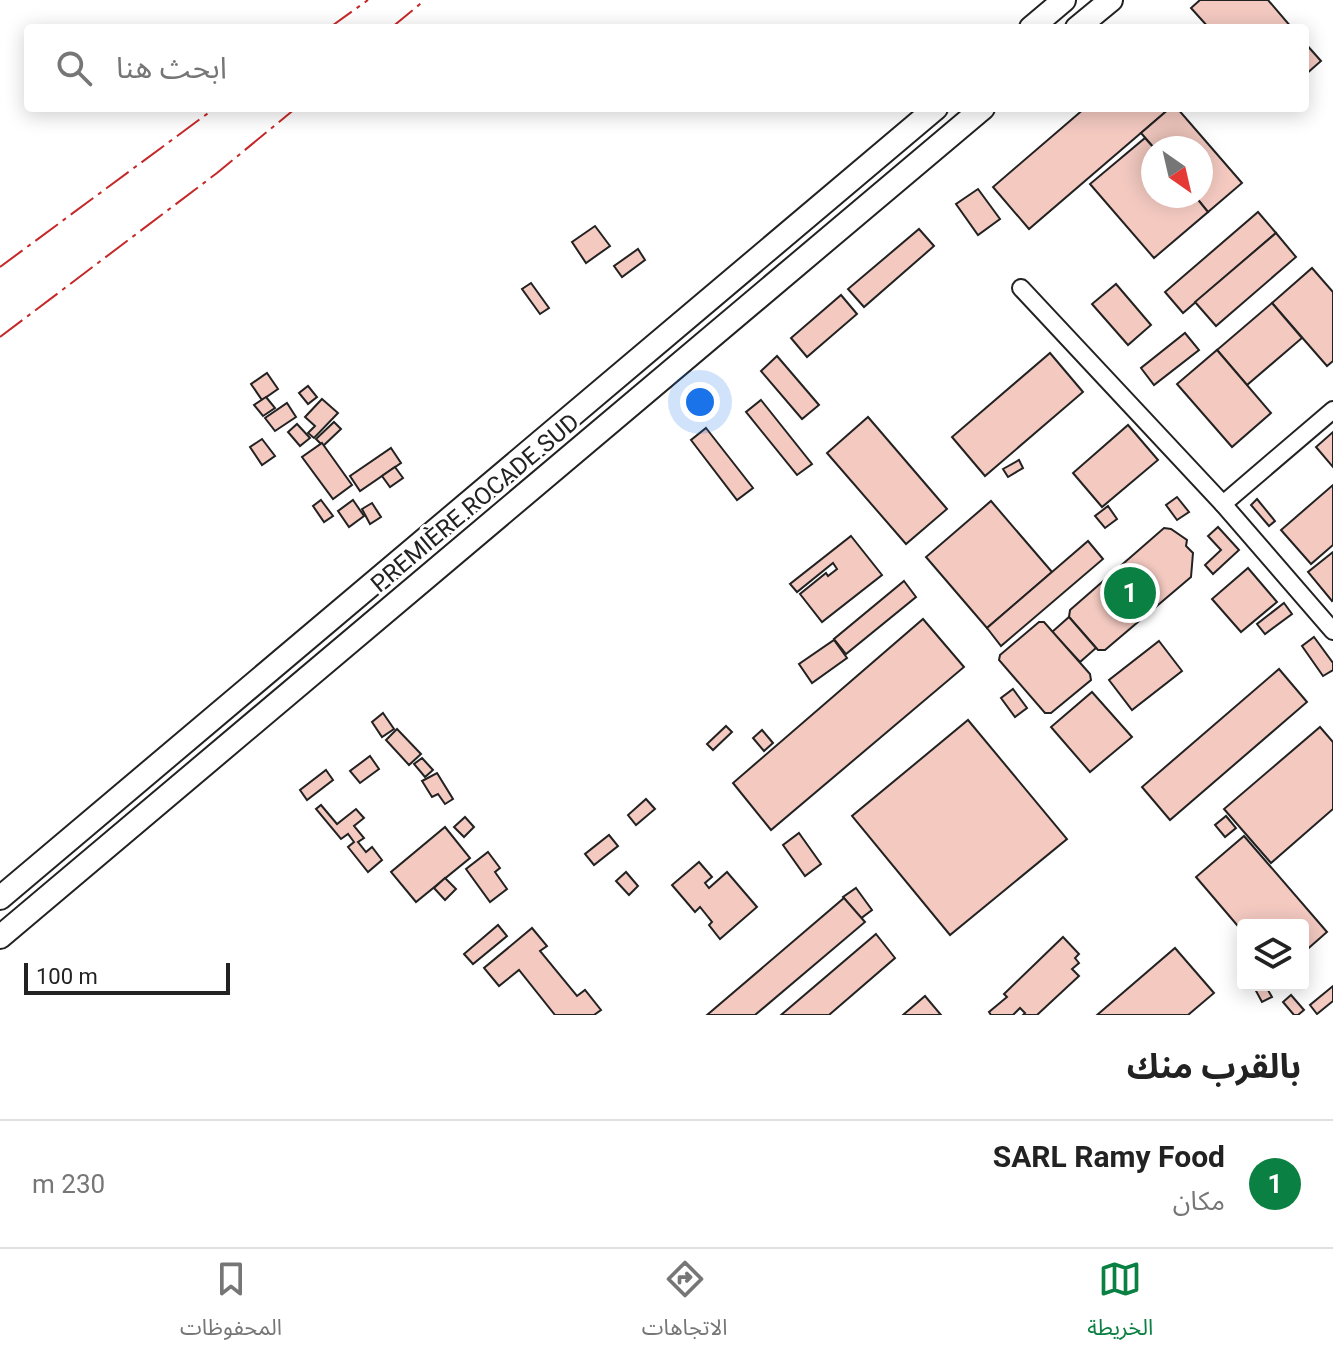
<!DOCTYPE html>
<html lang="ar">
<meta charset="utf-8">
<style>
body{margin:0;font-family:Roboto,"Noto Sans Arabic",sans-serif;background:#f6f6f6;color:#222;direction:rtl}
.controls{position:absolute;right:24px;bottom:24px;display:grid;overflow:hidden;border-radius:8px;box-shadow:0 4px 20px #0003}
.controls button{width:72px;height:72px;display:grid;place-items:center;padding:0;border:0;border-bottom:2px solid #e0e0e0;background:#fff;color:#222;font:40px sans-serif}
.compass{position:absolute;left:1141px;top:136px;width:72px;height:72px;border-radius:50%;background:#fff;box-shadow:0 4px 20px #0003;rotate:146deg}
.scale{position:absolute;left:24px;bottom:20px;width:206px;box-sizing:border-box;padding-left:8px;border:4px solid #222;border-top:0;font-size:22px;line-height:28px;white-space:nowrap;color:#222;-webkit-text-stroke:6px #fff;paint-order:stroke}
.you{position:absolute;left:700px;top:402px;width:28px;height:28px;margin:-20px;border:6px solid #fff;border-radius:50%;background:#1a73e8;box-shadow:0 0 0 12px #1a73e833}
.badge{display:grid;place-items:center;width:52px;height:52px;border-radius:50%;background:#0b8043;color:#fff;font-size:26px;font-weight:700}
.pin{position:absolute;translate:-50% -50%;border:4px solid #fff;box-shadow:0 2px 8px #0006}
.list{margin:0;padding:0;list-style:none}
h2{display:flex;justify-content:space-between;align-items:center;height:104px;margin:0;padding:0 32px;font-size:34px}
h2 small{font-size:26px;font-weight:400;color:#767676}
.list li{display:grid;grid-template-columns:52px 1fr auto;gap:24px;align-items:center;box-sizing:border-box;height:128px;padding:0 32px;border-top:2px solid #e0e0e0}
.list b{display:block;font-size:30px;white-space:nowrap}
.list p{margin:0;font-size:26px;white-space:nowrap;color:#767676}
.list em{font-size:26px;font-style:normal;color:#767676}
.icon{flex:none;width:44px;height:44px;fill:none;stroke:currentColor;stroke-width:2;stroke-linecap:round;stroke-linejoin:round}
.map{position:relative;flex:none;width:1333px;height:1015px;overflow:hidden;direction:ltr}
.search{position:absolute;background:#fff;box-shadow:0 4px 20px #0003;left:24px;right:24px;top:24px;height:88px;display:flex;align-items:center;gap:20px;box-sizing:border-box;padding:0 28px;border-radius:8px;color:#767676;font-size:30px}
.sheet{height:232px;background:#fff}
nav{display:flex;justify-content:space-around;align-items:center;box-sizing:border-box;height:112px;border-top:2px solid #e0e0e0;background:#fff;font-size:22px;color:#767676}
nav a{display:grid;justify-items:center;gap:4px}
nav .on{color:#0b8043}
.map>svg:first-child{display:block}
</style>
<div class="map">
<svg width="1333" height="1015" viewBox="0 0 1333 1015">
<rect width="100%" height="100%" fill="#fff"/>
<g fill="#f3c9c0" stroke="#222" stroke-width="2">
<polygon points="1200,0 1268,0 1292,28 1209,28 1191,8"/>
<polygon points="1305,43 1321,61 1305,75"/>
<polygon points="1085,108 1170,108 1029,229 993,187"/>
<polygon points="1170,108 1177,108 1242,183 1208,212 1195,196 1201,196 1201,148 1154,148 1141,133"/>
<polygon points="1145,138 1154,148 1153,196 1195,196 1208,212 1154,258 1090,184"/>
<polygon points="978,189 1000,219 978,235 956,204"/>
<polygon points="1258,212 1276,233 1183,313 1165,292"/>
<polygon points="595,226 610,246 586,263 572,242"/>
<polygon points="919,229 934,246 864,307 848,289"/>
<polygon points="1276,233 1296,257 1216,326 1195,302"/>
<polygon points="638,249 645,260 622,277 614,266"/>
<polygon points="1312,268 1333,292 1333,361 1327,366 1272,303"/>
<polygon points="531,283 549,308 540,314 522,289"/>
<polygon points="1116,284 1151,325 1128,345 1092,304"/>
<polygon points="841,295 857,314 807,357 791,338"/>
<polygon points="1272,303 1302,338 1247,385 1217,350"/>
<polygon points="1185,333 1199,350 1154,385 1141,368"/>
<polygon points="1217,350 1271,413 1232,447 1177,384"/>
<polygon points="1050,353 1083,392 985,476 952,437"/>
<polygon points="777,356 819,405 802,419 761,371"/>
<polygon points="267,373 278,389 262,400 251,384"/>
<polygon points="308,386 317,397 308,404 299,393"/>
<polygon points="266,397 275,408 263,416 254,405"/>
<polygon points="322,399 338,413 314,438 308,433 315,426 305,417"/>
<polygon points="761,400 812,464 797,475 746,412"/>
<polygon points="287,403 296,417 275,431 265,418"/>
<polygon points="868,417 947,509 906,544 827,453"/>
<polygon points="334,422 341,429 323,446 316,439"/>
<polygon points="297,424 310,438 300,446 288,432"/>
<polygon points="1128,425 1158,460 1102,507 1073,473"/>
<polygon points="706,428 753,488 737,500 691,440"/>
<polygon points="1333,432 1333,467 1316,447"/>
<polygon points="262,439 275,456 262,465 250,447"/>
<polygon points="322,443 352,485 333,499 302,457"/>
<polygon points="391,448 401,463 360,491 350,476"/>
<polygon points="1019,460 1023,468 1008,477 1003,469"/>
<polygon points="395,467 403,478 390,487 382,476"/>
<polygon points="1333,485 1333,545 1311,564 1281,530"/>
<polygon points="1177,497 1189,512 1177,520 1166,505"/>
<polygon points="1257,499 1275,521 1269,526 1251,505"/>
<polygon points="321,500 333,516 324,522 313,506"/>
<polygon points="353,500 364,516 349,527 338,511"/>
<polygon points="991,501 1052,572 987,628 926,557"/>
<polygon points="372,503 381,517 370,524 362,509"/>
<polygon points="1108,506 1117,519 1105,528 1095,516"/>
<polygon points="1218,527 1239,550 1213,574 1205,565 1221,550 1208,536"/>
<polygon points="1164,528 1171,529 1187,540 1186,546 1193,553 1191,577 1105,650 1098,650 1069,617 1070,610"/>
<polygon points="851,536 882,575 822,622 800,594 826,573 828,576 837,569 833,563 797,592 790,584"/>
<polygon points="1088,541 1103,559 1001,646 987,628"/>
<polygon points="1333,552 1333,600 1332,601 1308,572"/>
<polygon points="1248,568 1277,602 1241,632 1212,599"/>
<polygon points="904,581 916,597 846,654 834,639"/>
<polygon points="1284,603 1292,614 1265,634 1257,624"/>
<polygon points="1069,617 1096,648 1080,662 1052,632"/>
<polygon points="923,619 964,667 771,830 733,783"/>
<polygon points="1039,622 1044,622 1090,674 1091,680 1051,713 1045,713 999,660 1000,655"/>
<polygon points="1314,637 1333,663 1333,670 1323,676 1302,646"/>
<polygon points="834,640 847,658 812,683 799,664"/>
<polygon points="1159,641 1182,671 1132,710 1109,680"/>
<polygon points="1279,669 1307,702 1170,820 1142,787"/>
<polygon points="1013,689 1027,708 1015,717 1001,698"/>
<polygon points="1092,692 1132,737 1090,772 1051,727"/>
<polygon points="383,713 394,729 382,737 372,722"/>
<polygon points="968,720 1067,839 950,935 852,816"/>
<polygon points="726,726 732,732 713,750 707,744"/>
<polygon points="1320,727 1333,742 1333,809 1271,863 1224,809"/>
<polygon points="397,729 421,754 409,765 386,740"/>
<polygon points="762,730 773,743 764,751 753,738"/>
<polygon points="370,756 379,769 360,783 350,771"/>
<polygon points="422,758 433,770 425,777 414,764"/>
<polygon points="326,770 333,780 307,800 300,790"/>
<polygon points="437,773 453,799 445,804 438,794 432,797 422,781"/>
<polygon points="646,799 655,809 636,825 628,815"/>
<polygon points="321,805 337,824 356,809 364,818 354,826 364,838 358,842 366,852 372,847 382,860 368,872 348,847 354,842 348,834 341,839 316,809"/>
<polygon points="1226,816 1236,828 1225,837 1215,825"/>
<polygon points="465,817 474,827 464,837 454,827"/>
<polygon points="445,827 470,858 416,902 391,872"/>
<polygon points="799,833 821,864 805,876 783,845"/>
<polygon points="609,835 618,846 594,865 585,854"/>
<polygon points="1244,836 1327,932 1303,953 1303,925 1243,925 1243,932 1196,877"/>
<polygon points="488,852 500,868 495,872 507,889 490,902 466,869"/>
<polygon points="699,862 712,877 705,883 709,888 727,872 757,907 720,939 709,925 712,922 700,907 695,912 672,885"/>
<polygon points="626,872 638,886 629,895 616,881"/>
<polygon points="445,878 456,889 445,900 434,888"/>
<polygon points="856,888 872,910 860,919 843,897"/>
<polygon points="844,898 865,922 755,1015 707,1015"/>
<polygon points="498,925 507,936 473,964 464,954"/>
<polygon points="532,928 547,946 540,951 577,996 585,990 601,1010 594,1015 555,1015 519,970 499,986 484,968"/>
<polygon points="876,934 895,958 829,1015 781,1015"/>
<polygon points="1063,937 1079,954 1075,958 1079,963 1072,969 1079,976 1037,1015 1023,1015 1025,1013 1020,1008 1013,1015 991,1015 989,1012 1007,997 1004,994"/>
<polygon points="1175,948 1214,993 1188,1015 1097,1015"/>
<polygon points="1265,985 1272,997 1262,1002 1255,989"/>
<polygon points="1333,986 1333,1001 1317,1014 1310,1005"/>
<polygon points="1291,995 1304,1010 1298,1015 1294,1015 1283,1002"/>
<polygon points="925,996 941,1015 903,1015"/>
</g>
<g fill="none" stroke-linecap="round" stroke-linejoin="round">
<defs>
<g id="minor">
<polyline points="1021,288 1223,504 1333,631"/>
<polyline points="1223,504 1333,410"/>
</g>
<g id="highway">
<polyline points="1031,28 1064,0"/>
<polyline points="1077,28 1111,0"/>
<polyline points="0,898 936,108"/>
<polyline points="0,937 983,108"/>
</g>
</defs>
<use href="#minor" stroke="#222" stroke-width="20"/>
<use href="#highway" stroke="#222" stroke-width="26"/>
<use href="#minor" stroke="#fff" stroke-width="16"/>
<use href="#highway" stroke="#fff" stroke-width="22"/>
<g stroke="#c62828" stroke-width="2" stroke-dasharray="28 6 4 6" stroke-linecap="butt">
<polyline points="329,28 368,0"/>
<polyline points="391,28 425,0"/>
<polyline points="0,267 215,108"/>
<polyline points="0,337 217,173 296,108"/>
</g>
</g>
<g text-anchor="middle" stroke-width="6" stroke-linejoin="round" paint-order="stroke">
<g font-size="24" fill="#222" stroke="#fff">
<text transform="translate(475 503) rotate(-40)" y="8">PREMIÈRE ROCADE SUD</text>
</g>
</g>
</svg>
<div class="controls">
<button><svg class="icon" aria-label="layers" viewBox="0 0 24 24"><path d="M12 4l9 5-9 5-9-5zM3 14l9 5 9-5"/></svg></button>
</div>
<svg class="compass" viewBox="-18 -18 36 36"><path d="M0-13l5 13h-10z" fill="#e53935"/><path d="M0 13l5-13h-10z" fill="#767676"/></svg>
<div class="scale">100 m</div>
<div class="you"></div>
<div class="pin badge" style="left:1130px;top:593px">1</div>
<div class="search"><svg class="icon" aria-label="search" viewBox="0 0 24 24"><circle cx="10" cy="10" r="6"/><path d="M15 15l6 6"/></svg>ابحث هنا</div>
</div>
<section class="sheet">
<h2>بالقرب منك<small></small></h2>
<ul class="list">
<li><span class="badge">1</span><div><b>SARL Ramy Food</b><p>مكان</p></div><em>230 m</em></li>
</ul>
</section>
<nav>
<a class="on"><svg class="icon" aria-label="map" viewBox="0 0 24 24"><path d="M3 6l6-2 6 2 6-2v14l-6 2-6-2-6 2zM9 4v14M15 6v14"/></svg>الخريطة</a>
<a><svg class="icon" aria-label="directions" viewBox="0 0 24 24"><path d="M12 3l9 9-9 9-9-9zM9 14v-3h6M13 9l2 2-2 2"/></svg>الاتجاهات</a>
<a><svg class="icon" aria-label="saved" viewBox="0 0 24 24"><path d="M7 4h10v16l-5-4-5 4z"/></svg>المحفوظات</a>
</nav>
